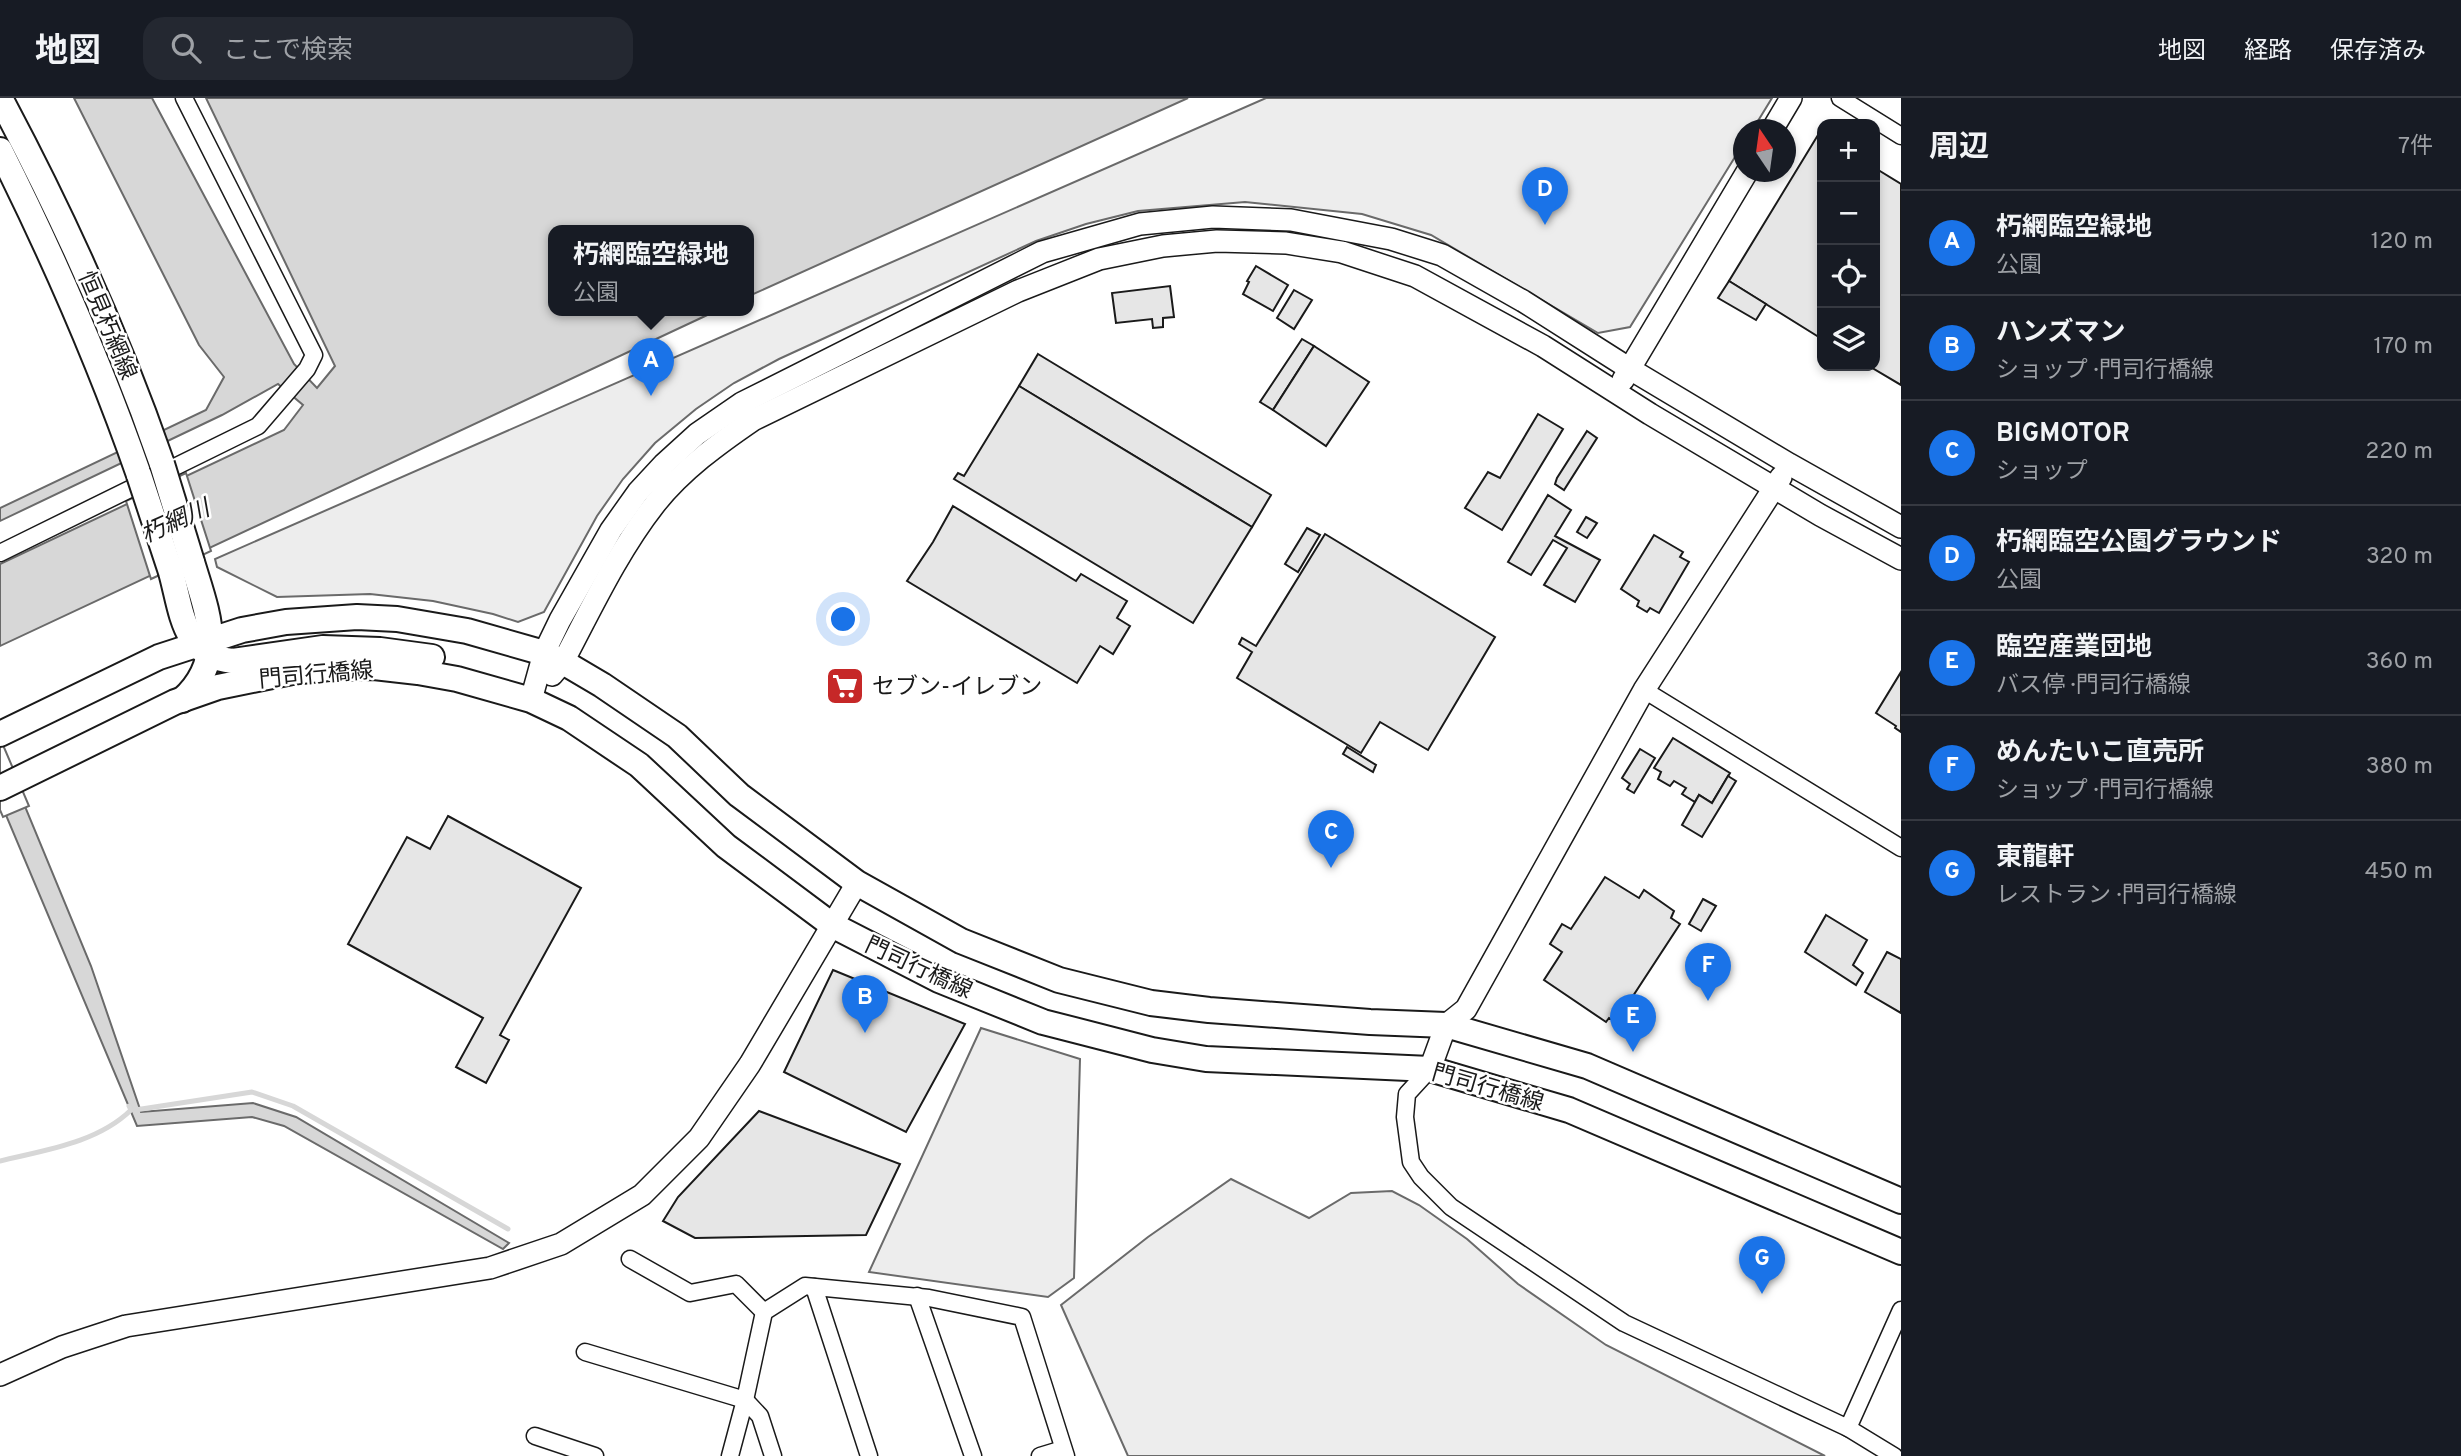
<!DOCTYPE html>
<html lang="ja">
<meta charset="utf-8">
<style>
body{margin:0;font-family:Overpass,"Noto Sans JP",sans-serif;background:#242831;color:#f1f3f6}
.controls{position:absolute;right:21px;top:21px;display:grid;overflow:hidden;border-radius:14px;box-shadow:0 4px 10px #0003}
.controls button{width:63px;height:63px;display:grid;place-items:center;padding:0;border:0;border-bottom:2px solid #363941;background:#171b24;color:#f1f3f6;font:35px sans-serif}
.compass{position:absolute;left:1733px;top:21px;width:63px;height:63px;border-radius:50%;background:#171b24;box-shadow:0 4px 10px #0003;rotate:347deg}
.you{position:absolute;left:844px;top:522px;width:24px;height:24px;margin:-18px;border:5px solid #fff;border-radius:50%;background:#1a73e8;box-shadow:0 0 0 10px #1a73e833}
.badge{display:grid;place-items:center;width:46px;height:46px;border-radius:50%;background:#1a73e8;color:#fff;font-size:23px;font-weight:700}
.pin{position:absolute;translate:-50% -58px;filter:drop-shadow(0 2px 4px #0008)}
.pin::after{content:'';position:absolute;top:37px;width:24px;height:21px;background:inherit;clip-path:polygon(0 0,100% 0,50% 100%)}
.popup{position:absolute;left:548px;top:127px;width:206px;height:91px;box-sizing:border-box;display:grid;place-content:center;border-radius:14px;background:#171b24;filter:drop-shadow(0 2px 5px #0005);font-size:23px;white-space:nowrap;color:#9ea1a6}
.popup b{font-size:26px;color:#f1f3f6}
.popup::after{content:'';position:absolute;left:50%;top:100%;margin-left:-14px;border:14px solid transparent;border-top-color:#171b24}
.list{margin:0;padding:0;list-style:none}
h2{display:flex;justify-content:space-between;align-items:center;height:91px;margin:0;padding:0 28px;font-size:30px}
h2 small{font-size:23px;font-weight:400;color:#9ea1a6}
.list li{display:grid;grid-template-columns:46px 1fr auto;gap:21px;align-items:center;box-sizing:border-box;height:105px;padding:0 28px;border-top:2px solid #363941}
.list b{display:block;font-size:26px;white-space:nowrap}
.list p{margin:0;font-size:23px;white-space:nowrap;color:#9ea1a6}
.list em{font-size:23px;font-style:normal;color:#9ea1a6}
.icon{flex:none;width:38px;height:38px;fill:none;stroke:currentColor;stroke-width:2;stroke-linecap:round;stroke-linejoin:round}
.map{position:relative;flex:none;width:1901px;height:1358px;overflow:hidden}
header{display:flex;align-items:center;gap:42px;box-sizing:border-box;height:98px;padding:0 35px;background:#171b24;border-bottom:2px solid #363941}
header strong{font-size:33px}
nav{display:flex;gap:38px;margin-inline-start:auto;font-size:24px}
.search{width:490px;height:63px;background:#242831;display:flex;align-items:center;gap:18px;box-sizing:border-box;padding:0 24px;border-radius:21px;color:#9ea1a6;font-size:26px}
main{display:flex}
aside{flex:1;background:#171b24}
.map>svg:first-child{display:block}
</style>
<header>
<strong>地図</strong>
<div class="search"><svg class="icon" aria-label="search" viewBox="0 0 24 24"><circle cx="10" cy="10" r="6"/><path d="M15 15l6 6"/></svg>ここで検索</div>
<nav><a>地図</a><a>経路</a><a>保存済み</a></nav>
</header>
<main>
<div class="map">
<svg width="1901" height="1358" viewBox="0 0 1901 1358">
<rect width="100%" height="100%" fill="#fff"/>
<g fill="#ededed" stroke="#6a6a6a" stroke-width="2">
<polygon points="1266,0 1772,0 1753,31 1744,32 1743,46 1630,229 1598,235 1431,137 1362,116 1245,104 1138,113 1086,126 1036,143 779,261 734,285 696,311 655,345 623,381 597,418 544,514 518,524 493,516 433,503 370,496 277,499 217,469 215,461"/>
<polygon points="981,930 1080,961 1074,1180 1048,1199 869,1174"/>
<polygon points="1231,1081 1309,1120 1351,1095 1392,1093 1419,1107 1467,1141 1518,1186 1606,1247 1825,1358 1128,1358 1061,1207 1148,1139"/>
</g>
<g fill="#d7d7d7" stroke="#6a6a6a" stroke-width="2">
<polygon points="74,0 152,0 294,266 317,290 335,268 206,0 1188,0 749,198 749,132 553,132 553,212 718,212 0,548 0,466 284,332 303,307 278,286 222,317 0,423 0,410 206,312 224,279 199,247"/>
<polygon points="0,648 91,868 141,1014 253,1005 296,1019 509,1145 503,1151 284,1028 252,1019 137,1028 0,703"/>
</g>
<g fill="#fff" stroke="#6a6a6a" stroke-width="2">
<polygon points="186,375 211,453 151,481 126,403"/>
<polygon points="0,645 3,647 29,708 3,719 0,712"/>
</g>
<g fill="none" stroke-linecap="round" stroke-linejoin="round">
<g stroke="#d7d7d7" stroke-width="5">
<polyline points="135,1012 252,994 293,1008 508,1131"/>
<path d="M0 1063C45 1052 97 1045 131 1012L129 1008"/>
</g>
</g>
<g fill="#e6e6e6" stroke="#1a1a1a" stroke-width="2">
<polygon points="1818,37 1822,39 1822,241 1729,183"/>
<polygon points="1875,70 1901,86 1901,287 1869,268 1875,268"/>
<polygon points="1256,168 1288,187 1273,213 1243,196 1249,184 1247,183"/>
<polygon points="1729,183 1766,206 1756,222 1718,200"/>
<polygon points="1170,188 1174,219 1163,220 1163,229 1153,230 1152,221 1116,225 1112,195"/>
<polygon points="1294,192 1312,202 1294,231 1277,220"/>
<polygon points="1302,241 1314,248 1273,312 1260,304"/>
<polygon points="1314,248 1369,284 1326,348 1273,312"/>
<polygon points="1038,256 1271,397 1252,429 1019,288"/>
<polygon points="1019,288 1252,429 1193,525 954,381 958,375 964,378"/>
<polygon points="1538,316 1563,331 1502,432 1465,410 1488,374 1500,380"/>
<polygon points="1587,333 1597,340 1564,392 1555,386 1557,380"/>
<polygon points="1548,397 1571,412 1555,438 1600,462 1575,504 1544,487 1567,450 1553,442 1531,477 1508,464"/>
<polygon points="953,408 1076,483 1081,476 1127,503 1117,520 1130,528 1113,556 1100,548 1077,585 907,483 933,444"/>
<polygon points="1586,419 1597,425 1587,440 1577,434"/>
<polygon points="1307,430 1320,437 1298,474 1285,466"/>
<polygon points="1325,436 1495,539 1428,652 1380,624 1361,655 1237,580 1252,554 1239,546 1242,540 1256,548"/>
<polygon points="1654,437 1683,454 1680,459 1689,464 1659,515 1650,510 1647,514 1637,508 1639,503 1621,491"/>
<polygon points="1901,574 1901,634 1895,630 1896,628 1876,615"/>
<polygon points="1673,640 1730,675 1712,705 1699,697 1695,704 1682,696 1686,690 1674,683 1670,688 1658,681 1661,674 1654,670"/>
<polygon points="1347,649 1376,667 1373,674 1343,656"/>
<polygon points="1640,651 1655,660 1634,695 1627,691 1630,686 1622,680"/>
<polygon points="1728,678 1736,683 1702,739 1682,727 1699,697 1712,705"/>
<polygon points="448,718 581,790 500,937 509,942 486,985 456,969 483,920 348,846 407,739 430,751"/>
<polygon points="1605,779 1639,800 1644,792 1674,813 1671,820 1680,826 1616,924 1609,920 1606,924 1544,882 1562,854 1550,846 1562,826 1571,831"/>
<polygon points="1703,801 1716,808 1701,833 1689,826"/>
<polygon points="1826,817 1867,842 1853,867 1863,875 1856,887 1805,854"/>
<polygon points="1887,854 1901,861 1901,915 1865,894"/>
<polygon points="833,872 965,926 906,1034 784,974"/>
<polygon points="759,1013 900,1066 866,1137 695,1140 663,1123 678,1099"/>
</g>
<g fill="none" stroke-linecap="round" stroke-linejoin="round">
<defs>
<g id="street">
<polyline points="1840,0 1901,38"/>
<polyline points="0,455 258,328 307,271 314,257 184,0"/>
<polyline points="1644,592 1901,750"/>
<polyline points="1430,971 1407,996 1405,1019 1411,1064 1421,1079 1451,1109 1624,1225 1848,1330 1894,1358"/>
<polyline points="630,1161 690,1195 736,1186 764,1214"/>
<polyline points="814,1189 869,1358"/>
<polyline points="917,1198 973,1358"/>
<polyline points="585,1254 745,1302 760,1318 773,1358"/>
<polyline points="1848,1330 1901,1212"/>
<polyline points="535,1338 595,1358"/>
<polyline points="730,1358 745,1302 764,1214 805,1188 929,1200 1022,1219 1066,1358"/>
<polyline points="1040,1358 1063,1351"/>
</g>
<g id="secondary">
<polyline points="1772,32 1791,0"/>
<polyline points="1623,282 1747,74"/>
<path d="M552 577 563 564C591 511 618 453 655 406 682 372 718 346 753 322L1018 193 1099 161 1163 148 1217 143 1286 145 1342 154 1415 178 1543 248 1650 316 1820 417 1901 461"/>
<polyline points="531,602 544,555 560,522 611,432 638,394 664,366 697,336 742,305 1042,154 1140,126 1213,119 1291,122 1391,141 1442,157 1523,203 1630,271 1789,366 1901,429"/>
<polyline points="1430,971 1446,927 1466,911 1644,592 1781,379"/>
<polyline points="0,1277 62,1249 126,1228 490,1170 561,1146 642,1097 699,1040 750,966 857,785"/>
</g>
<g id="primary">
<path d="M0 0C63 118 118 239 162 366"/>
<path d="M0 52C53 158 100 265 139 377"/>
<path d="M171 474C182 514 183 559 233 563L323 550 380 552 432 559"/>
<path d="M182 602C228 561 207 514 192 464"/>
<polyline points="0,636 159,559 242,532 286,524 357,519 397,521 467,533 544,555 563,564 602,587 677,638 739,697 857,785 961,843 1059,882 1151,905 1209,912 1370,924 1446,927 1587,968 1901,1103"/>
<polyline points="0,690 175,604 218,589 292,574 329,570 374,569 418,574 457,581 531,602 569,620 639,667 726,748 832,827 939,882 1043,924 1152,952 1206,961 1430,971 1569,1012 1901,1154"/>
</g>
</defs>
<use href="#street" stroke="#1a1a1a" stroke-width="19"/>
<use href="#secondary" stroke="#1a1a1a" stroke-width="24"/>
<use href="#primary" stroke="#1a1a1a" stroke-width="28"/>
<use href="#street" stroke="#fff" stroke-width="16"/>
<use href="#secondary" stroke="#fff" stroke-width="21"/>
<use href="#primary" stroke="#fff" stroke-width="24"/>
<defs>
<g id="primary-bridge">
<polyline points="162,366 192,464"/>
<polyline points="139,377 171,474"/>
</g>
</defs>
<use href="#primary-bridge" stroke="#1a1a1a" stroke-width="28" stroke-linecap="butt"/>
<use href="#primary-bridge" stroke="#fff" stroke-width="24"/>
</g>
<defs>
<symbol id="supermarket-square" viewBox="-11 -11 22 22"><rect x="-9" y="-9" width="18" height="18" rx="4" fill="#c62828" stroke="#fff"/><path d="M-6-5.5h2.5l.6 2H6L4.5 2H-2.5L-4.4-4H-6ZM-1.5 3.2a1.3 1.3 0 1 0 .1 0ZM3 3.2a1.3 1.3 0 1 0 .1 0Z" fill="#fff"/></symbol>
</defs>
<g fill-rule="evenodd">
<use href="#supermarket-square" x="823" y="566" width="44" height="44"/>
</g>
<g text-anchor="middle" stroke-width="5" stroke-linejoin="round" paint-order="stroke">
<g font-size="23" fill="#1a1a1a" stroke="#fff">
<text transform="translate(108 227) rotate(67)" y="8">恒見朽網線</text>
<text transform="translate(316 576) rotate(-5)" y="8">門司行橋線</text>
<text transform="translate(919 869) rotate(25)" y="8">門司行橋線</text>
<text transform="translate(1488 989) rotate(16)" y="8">門司行橋線</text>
</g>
<g font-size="23" fill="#1a1a1a" stroke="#fff" text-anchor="start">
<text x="872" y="596">セブン-イレブン</text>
</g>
<g font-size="24" font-style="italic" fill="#1a1a1a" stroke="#fff">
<text transform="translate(175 423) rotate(-24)" y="8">朽網川</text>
</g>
</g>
</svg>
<div class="controls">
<button>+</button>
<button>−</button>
<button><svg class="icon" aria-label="locate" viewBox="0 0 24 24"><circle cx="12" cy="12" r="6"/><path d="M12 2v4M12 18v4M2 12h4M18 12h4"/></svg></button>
<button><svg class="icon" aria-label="layers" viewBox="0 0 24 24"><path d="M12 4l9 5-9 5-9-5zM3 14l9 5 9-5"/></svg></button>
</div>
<svg class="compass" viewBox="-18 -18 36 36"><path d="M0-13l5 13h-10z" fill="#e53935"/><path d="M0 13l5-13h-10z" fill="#9ea1a6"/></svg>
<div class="you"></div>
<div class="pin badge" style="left:651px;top:298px">A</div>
<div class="popup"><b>朽網臨空緑地</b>公園</div>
<div class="pin badge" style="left:865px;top:935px">B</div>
<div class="pin badge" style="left:1331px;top:770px">C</div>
<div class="pin badge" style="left:1545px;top:127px">D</div>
<div class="pin badge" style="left:1633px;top:954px">E</div>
<div class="pin badge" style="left:1708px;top:903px">F</div>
<div class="pin badge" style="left:1762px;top:1196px">G</div>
</div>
<aside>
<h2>周辺<small>7件</small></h2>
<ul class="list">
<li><span class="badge">A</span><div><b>朽網臨空緑地</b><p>公園</p></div><em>120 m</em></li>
<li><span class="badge">B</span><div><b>ハンズマン</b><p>ショップ · 門司行橋線</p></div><em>170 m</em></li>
<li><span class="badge">C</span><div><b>BIGMOTOR</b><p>ショップ</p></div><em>220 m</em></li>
<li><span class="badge">D</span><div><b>朽網臨空公園グラウンド</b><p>公園</p></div><em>320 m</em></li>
<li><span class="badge">E</span><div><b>臨空産業団地</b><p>バス停 · 門司行橋線</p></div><em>360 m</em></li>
<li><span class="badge">F</span><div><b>めんたいこ直売所</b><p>ショップ · 門司行橋線</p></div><em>380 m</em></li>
<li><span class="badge">G</span><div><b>東龍軒</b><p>レストラン · 門司行橋線</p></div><em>450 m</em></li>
</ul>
</aside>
</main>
